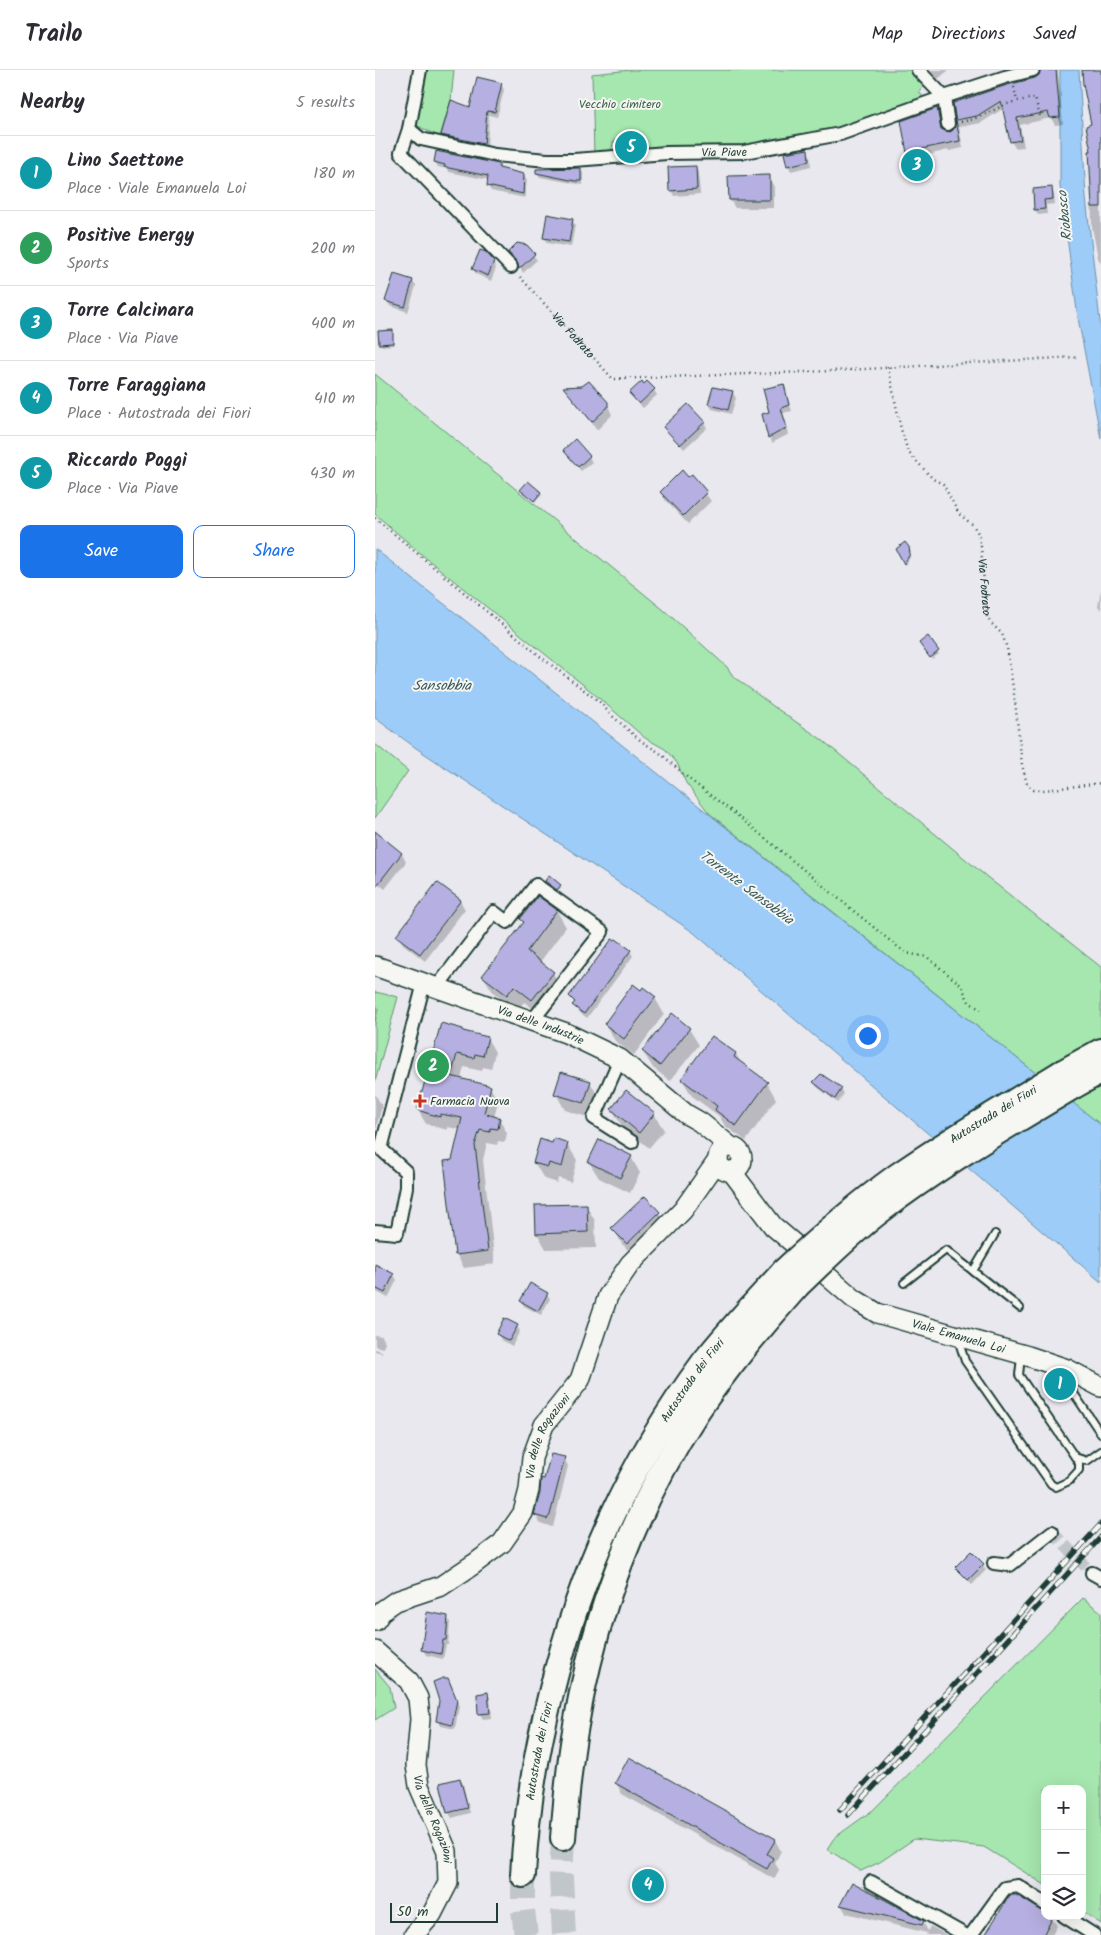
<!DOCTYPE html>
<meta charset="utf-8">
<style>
body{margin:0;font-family:Kalam,sans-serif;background:#f7f7f7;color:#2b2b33}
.controls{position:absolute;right:15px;bottom:15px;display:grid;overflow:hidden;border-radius:10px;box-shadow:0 5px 20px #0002}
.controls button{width:45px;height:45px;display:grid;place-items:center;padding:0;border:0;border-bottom:1px solid #e1e1e2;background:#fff;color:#2b2b33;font:25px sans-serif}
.scale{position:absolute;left:15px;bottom:12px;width:108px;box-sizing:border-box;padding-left:5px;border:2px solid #1f3d34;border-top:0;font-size:14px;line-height:18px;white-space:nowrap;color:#1f3d34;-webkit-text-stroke:4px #f6f6f2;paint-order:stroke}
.you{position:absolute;left:492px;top:965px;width:18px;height:18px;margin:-12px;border:4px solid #fff;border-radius:50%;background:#1a73e8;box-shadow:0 0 0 8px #1a73e833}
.badge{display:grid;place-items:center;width:32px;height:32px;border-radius:50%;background:#1a73e8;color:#fff;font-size:16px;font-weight:700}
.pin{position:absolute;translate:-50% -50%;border:2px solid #fff;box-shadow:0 1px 5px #0006}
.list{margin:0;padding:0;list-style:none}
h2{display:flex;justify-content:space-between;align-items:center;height:65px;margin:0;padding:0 20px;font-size:21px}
h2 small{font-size:16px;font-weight:400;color:#7c7c81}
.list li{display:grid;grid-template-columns:32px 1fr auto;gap:15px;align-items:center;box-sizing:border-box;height:75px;padding:0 20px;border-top:1px solid #e1e1e2}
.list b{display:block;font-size:19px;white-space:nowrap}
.list p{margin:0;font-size:16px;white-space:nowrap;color:#7c7c81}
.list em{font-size:16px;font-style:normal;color:#7c7c81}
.actions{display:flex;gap:10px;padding:15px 20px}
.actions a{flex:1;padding:11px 0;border:1px solid #1a73e8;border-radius:10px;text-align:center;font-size:18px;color:#1a73e8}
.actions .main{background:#1a73e8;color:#fff}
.icon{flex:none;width:28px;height:28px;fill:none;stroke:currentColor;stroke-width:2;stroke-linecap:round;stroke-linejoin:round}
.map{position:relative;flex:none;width:726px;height:1865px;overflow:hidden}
header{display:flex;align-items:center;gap:30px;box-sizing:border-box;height:70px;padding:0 25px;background:#fff;border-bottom:1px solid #e1e1e2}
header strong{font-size:24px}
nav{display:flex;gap:28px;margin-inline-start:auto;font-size:18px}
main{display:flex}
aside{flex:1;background:#fff}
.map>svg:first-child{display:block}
</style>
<header>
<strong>Trailo</strong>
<nav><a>Map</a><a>Directions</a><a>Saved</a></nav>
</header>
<main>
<aside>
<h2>Nearby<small>5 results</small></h2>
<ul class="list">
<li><span class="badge" style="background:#0f9aa8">1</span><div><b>Lino Saettone</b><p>Place · Viale Emanuela Loi</p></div><em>180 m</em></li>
<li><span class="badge" style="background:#2e9e5b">2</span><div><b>Positive Energy</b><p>Sports</p></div><em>200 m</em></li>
<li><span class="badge" style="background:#0f9aa8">3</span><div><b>Torre Calcinara</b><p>Place · Via Piave</p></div><em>400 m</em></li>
<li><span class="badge" style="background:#0f9aa8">4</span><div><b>Torre Faraggiana</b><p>Place · Autostrada dei Fiori</p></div><em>410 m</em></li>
<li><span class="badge" style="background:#0f9aa8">5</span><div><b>Riccardo Poggi</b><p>Place · Via Piave</p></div><em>430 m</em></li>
</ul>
<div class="actions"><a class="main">Save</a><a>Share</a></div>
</aside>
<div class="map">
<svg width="726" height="1865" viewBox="0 0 726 1865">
<rect width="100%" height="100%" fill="#e9e8ef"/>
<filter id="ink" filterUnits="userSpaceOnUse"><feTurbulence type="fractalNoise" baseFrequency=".02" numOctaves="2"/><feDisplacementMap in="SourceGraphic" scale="10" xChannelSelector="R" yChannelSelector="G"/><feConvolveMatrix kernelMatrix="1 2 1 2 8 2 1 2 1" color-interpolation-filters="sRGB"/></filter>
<g filter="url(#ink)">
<g fill="#a6e6af" stroke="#629272">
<polygon points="49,0 79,0 76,30 65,67 39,54"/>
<path d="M256 0H536L550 15 544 22 551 30 463 60 377 76 279 77 268 79C263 69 257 62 246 64L238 73 236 83 219 85 217 4Z"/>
<polygon points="0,304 290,541 352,597 358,606 398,636 446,669 612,807 726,897 726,1055 334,743 311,713 302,693 290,679 270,668 217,622 52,489 0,444"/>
<polygon points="0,674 33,701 0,748"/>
<polygon points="0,922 23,927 0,1012"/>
<polygon points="708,1528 726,1542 726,1854 707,1841 707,1719 670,1719 670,1815 609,1777 539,1769 505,1792 486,1801 452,1779 459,1768 498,1740"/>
<polygon points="0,1599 15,1617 19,1638 0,1650"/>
</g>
<g fill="#9dccf9" stroke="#6b93aa">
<polygon points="685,0 704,0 711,128 726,260 726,369 703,248 685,116"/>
<polygon points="0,479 726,1055 726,1212 318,862 41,678 0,648"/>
</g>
<g fill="#0003">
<polygon points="555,0 574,0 563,9"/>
<polygon points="666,0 683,0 688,54 680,55 676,48 645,55 649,77 640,78 636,71 629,38 606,53 584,57 588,78 574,81 573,80 549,86 553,107 541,110 537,103 527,52 562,39 566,46 568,61 575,63 579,61 582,53 579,33 664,7"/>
<polygon points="709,0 726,0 726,193 723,188 717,157 715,82 717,82 717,54"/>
<polygon points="126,14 129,20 122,47 114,45 112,79 70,70 67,65 96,38"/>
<circle cx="251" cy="73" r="7"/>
<polygon points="432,80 435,85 436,96 416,101 413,95"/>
<polygon points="60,92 123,95 127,100 149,105 152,110 150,128 116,121 113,116 114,110 74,102 72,99 63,97"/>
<polygon points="320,97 323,102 325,124 299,126 296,120"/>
<polygon points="205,99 208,103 208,115 165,107 162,103"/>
<polygon points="394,107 399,115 399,138 360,138 355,130 355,108"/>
<polygon points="676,119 679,124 680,134 671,135 672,144 663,145 660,140"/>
<polygon points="197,150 200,155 196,177 172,173 169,167"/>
<polygon points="151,176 162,190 148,203 144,195 134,182"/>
<polygon points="118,192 121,198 116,211 101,204 98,199"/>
<polygon points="37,211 41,216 33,242 15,236 12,231"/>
<polygon points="17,261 19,275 7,276 5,274"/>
<polygon points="408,315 417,341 408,343 414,364 397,373 388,345 395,343"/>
<polygon points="190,318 232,333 237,345 222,360"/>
<polygon points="339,318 358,323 361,328 356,344 337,339 334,334"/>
<polygon points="279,320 282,325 268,338 255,323"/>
<polygon points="329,352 332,358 309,379 290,357"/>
<polygon points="193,385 214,387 217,392 206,401"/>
<polygon points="317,406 336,431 313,454 291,431 286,423"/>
<polygon points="147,420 165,422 167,425 160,432"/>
<polygon points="533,478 535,487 531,495 522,480"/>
<polygon points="726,519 726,540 723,536"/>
<polygon points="553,568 564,584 557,589 547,576"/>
<polygon points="3,765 27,784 31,792 10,819 0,811 0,768"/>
<polygon points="171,811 185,815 186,818 183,821"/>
<polygon points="62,814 85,831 90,839 50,891 28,874 23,866"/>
<polygon points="163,828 182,841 191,857 165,892 178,903 187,919 167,945 149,932 142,941 118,922 108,906 149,854 146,849"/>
<polygon points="241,870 255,881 258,886 212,948 202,940 199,935 200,934 195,926"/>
<polygon points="280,928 289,944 259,985 240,971 230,954"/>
<polygon points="0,931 4,939 0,955"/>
<polygon points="314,959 324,975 295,1011 278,998 268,982"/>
<polygon points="87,960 89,963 112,968 120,982 116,999 108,997 107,1001 89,997 86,1009 115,1017 123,1031 119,1048 124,1049 132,1063 130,1072 123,1071 122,1075 112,1073 108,1090 120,1194 89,1198 81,1184 78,1091 86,1060 73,1057 72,1060 51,1054 43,1040"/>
<polygon points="361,984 366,994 392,1013 401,1029 371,1071 350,1056 344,1046 317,1026 307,1009"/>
<polygon points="215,1012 224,1028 218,1049 190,1040 181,1024"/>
<polygon points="439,1012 466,1019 469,1024 463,1033 442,1017"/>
<polygon points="252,1021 279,1044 289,1060 274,1078 246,1055 237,1039"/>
<polygon points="0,1024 7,1036 0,1063"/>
<polygon points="192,1074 202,1090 196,1112 183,1108 182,1113 169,1109 159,1092 178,1075"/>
<polygon points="256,1087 265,1103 255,1123 224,1108 214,1092"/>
<polygon points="211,1135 220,1151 221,1178 171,1179 162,1163"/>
<polygon points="284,1142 293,1159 262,1189 247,1174 238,1158"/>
<polygon points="0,1195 19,1205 22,1210 13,1228 0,1221"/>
<polygon points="172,1224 175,1229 166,1245 149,1236 146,1231"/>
<polygon points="142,1256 145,1261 137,1276 126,1270 123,1264"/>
<polygon points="0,1265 7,1266 10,1272 8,1278 0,1276"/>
<polygon points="0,1279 7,1281 7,1283 0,1281"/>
<polygon points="189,1388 193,1396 179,1453 177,1457 165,1453 160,1445 170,1410"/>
<polygon points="596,1482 611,1500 597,1515 581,1497"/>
<polygon points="72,1547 75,1552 73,1575 71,1575 68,1589 51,1585 48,1580"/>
<polygon points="72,1609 84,1636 80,1659 66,1656 63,1651"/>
<polygon points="112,1623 115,1628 117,1648 108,1649 105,1644"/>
<polygon points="85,1709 88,1714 95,1743 77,1748 74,1743 66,1714"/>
<polygon points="241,1713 400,1770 406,1781 400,1793 404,1800 399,1809 247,1724"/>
<polygon points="281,1811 282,1813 275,1821 264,1812"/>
<polygon points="466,1835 548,1852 553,1861 555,1856 572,1865 551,1865 552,1863 471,1843"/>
<polygon points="670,1846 677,1848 682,1856 677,1865 611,1865"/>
</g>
<g fill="#b6afe1" stroke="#1f3d34">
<polygon points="666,0 681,0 685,47 675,48 673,42 642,48 646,70 635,72 626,31 602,46 581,50 585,71 546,79 550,100 536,104 526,51 562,38 566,59 575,62 578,60 581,53 578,33 632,15 660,8 664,5"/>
<polygon points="707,0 726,0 726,137 717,137 714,81 716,81 711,56 716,54 708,14"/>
<polygon points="102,7 127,13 120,42 112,41 109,74 66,65 76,30 95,37"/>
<circle cx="250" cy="72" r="7"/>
<polygon points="433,79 434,91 412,96 409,83"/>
<polygon points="61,81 124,94 124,98 149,104 148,124 112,116 113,106 69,97 70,95 59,92"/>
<polygon points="321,96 322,119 294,121 293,97"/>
<polygon points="206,98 206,111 200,111 161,103 161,99"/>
<polygon points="395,105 395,130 354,130 353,106"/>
<polygon points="677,117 678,129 669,130 670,139 659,140 658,119"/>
<polygon points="172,144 198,149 194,172 168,168"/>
<polygon points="142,173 152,175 160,184 144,199 142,192 133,182"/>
<polygon points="105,180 111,182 119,191 113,206 97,199"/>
<polygon points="19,204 38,210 30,237 10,231"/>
<polygon points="18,260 18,273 4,274 3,261"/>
<polygon points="214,311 233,332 233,337 217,352 188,317 207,316"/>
<polygon points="267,311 269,314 272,311 280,319 264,334 254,323"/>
<polygon points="409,314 414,335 406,338 412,358 393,368 387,344 394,342 388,319"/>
<polygon points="338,317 358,321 353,340 333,334"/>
<polygon points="313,334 330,352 305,375 288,357"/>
<polygon points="200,369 215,386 203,397 188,380"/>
<polygon points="307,400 313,407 317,404 332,422 308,446 285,422"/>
<polygon points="153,411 166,422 159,431 145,420"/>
<polygon points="530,472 534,477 535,484 529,494 521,479"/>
<polygon points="553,566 564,581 555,588 544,573"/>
<polygon points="0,761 27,783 0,818"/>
<polygon points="174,805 186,815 182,820 170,811"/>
<polygon points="62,812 86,830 45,884 21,866"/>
<polygon points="163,826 182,840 152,881 179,902 157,930 139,916 132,925 107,906 149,852 145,849"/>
<polygon points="237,869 239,870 241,869 256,880 209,944 197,935 200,932 194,926"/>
<polygon points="258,914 266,920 268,917 281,927 249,969 229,954"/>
<polygon points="297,943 315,958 285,996 267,981"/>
<polygon points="66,953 88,959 88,961 113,967 108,986 100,984 99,988 82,984 76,1006 116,1016 109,1043 125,1048 123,1059 115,1058 115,1062 105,1060 100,1075 113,1181 80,1185 69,1091 77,1090 87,1048 65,1044 65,1047 42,1040"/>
<polygon points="337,966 361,983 359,987 393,1012 361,1056 340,1040 342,1036 306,1009"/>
<polygon points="186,1002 216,1011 209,1033 179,1024"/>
<polygon points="446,1004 467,1018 460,1029 438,1012"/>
<polygon points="251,1020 280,1043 264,1063 236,1039"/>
<polygon points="179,1068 193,1073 187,1097 174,1093 173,1097 158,1093 165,1069 177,1073"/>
<polygon points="224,1069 257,1086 245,1108 213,1092"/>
<polygon points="270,1126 285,1142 252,1174 236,1158"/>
<polygon points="212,1134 213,1162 161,1164 160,1135"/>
<polygon points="0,1194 19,1204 10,1223 0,1218"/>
<polygon points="155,1213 173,1223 163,1241 145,1231"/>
<polygon points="129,1248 143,1255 134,1271 121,1264"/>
<polygon points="176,1384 190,1387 175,1445 172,1449 159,1445 165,1423 166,1408 169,1409"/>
<polygon points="596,1481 609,1494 593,1510 580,1497"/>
<polygon points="52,1542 73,1546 71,1570 68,1570 66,1584 46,1580"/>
<polygon points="68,1608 73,1608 82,1630 77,1655 61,1651 64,1631 58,1612"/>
<polygon points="113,1622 115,1643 103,1644 102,1624"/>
<polygon points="254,1687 401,1769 392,1784 398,1788 392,1799 240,1713"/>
<polygon points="85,1708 93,1738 72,1743 65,1713"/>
<polygon points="270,1800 282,1810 274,1820 261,1810"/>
<polygon points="477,1812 549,1851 547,1855 465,1835"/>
<polygon points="635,1825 641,1825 670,1842 670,1846 678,1847 668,1865 610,1865"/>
</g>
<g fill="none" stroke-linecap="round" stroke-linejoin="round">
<polyline stroke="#c1c6ca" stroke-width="12" stroke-dasharray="12 6" stroke-linecap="butt" points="677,1462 717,1503"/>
<g stroke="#c1c6ca" stroke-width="24" stroke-dasharray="24 12" stroke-linecap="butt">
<polyline points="188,1768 186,1807 189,1865"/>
<polyline points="148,1805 148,1840 151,1865"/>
</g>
<defs>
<g id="lane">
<polyline points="598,1201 645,1238"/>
<polyline points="529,1213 571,1180 598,1201 620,1164"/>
<polyline points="583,1269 590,1291 676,1414 681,1417 694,1411 704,1400 704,1393 644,1305 646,1287"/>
<polyline points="693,1303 696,1319 726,1364"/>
<polyline points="700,1387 712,1391 726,1381"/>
</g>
<g id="street">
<polyline points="45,0 34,59 26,83 136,197"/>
<polyline points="543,0 569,27"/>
<polyline points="569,27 573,54"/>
<path id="s3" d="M34 59 46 69 120 85 172 90H199L292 83 369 82 465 64 569 27 630 7 658 0"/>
<polyline points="62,917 119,842 132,852 161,815 227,862 157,951"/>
<polyline points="245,989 219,1048 257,1072"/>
<polyline points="0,1161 22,1163 31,1117 31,1102 6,1079 49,913"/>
<polyline points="619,1493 635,1495 677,1462"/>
<polyline points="717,1503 726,1508"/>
<polyline points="496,1812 590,1865"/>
<polyline points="689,1846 719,1865"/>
<polyline points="596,1865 630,1818 643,1816 670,1834"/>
</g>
<g id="secondary">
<path id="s4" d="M0 896 191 963 245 989 311 1044 325 1052 356 1077"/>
<circle cx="355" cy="1089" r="12"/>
<polyline points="357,1102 398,1156 418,1173"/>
<path id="s5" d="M450 1204 479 1229 502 1243 653 1286 692 1299 726 1317"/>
<path id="s6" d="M0 1551 8 1540 21 1531 66 1516 99 1494 127 1473 148 1443 154 1420 157 1388 169 1355 205 1310 233 1226 255 1194 308 1140 343 1090"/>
<path id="s7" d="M0 1581 34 1611 43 1628 45 1649 41 1695 44 1716 72 1781 73 1813 57 1844 39 1865"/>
</g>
<g id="highway">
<polyline points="686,1003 726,981"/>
<polyline points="699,1016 726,1001"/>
<path d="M188 1768C191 1730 194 1693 201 1655 219 1546 260 1437 321 1343 351 1298 386 1257 422 1216"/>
<path id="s8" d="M148 1805C151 1743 161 1683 176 1623 206 1501 254 1393 329 1292 354 1260 382 1231 409 1201"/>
</g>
</defs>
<use href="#lane" stroke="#1f3d34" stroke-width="10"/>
<use href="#street" stroke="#1f3d34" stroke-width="16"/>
<use href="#secondary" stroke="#1f3d34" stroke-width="22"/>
<use href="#highway" stroke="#1f3d34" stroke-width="28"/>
<g stroke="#1f3d34" stroke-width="2.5" stroke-dasharray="1 4" stroke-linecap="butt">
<polyline points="639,17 642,31 660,28 665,46"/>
<path d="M586 52C606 49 622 36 642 31"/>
<path id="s1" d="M145 207 238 309 455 301 702 287"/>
<path id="s2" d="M513 297 526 359 533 382 558 409 568 414 584 444 598 455 603 463 606 477 612 547 615 552 627 564 632 578 640 631 647 695 652 714 659 720H670L726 713"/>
<polyline points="0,448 166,587 226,633 235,644 266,671 285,683 314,709 363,746 519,874 531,883 552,887 586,915 594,932 606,940"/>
</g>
<use href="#lane" stroke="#f6f6f2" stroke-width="6"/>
<use href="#street" stroke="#f6f6f2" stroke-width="12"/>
<use href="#secondary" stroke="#f6f6f2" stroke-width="19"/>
<use href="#highway" stroke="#f6f6f2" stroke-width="24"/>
<defs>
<g id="rail">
<polyline points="465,1740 726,1454"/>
<polyline points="473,1745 726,1467"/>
</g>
</defs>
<use href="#rail" stroke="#1f3d34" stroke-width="5.5"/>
<use href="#rail" stroke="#f6f6f2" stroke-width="4" stroke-dasharray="11" stroke-linecap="butt"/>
<defs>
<g id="highway-bridge">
<path id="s9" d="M409 1201C445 1167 482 1135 522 1106 575 1069 631 1037 686 1003"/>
<path d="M422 1216C448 1191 473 1166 501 1144 563 1096 632 1056 699 1016"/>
</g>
</defs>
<use href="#highway-bridge" stroke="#1f3d34" stroke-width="28" stroke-linecap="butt"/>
<use href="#highway-bridge" stroke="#f6f6f2" stroke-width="24"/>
</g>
</g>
<path fill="#c8321e" stroke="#f6f6f2" stroke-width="2" d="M42.5 1023.5h5v5h5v5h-5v5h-5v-5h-5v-5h5z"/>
<g text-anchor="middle" stroke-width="4" stroke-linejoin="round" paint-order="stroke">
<g font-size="12" fill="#3a5f4d" stroke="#f6f6f2">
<text x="245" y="38">Vecchio cimitero</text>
</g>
<g font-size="12" fill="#1f3d34" stroke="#f6f6f2">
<text dy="4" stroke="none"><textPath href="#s3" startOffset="321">Via Piave</textPath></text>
<text dy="4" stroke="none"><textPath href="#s1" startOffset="79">Via Fodrato</textPath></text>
<text dy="4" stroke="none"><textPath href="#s2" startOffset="251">Via Fodrato</textPath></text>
<text dy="4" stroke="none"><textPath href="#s4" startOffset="176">Via delle Industrie</textPath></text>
<text dy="4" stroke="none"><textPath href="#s9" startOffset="262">Autostrada dei Fiori</textPath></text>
<text dy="4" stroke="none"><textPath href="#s5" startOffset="150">Viale Emanuela Loi</textPath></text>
<text dy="4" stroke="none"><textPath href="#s8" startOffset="530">Autostrada dei Fiori</textPath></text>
<text dy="4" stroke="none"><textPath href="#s6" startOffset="270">Via delle Rogazioni</textPath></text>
<text dy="4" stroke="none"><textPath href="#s8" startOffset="125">Autostrada dei Fiori</textPath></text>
<text dy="4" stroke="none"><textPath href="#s7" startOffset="189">Via delle Rogazioni</textPath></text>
</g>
<g font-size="12" fill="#1f3d34" stroke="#f6f6f2" text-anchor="start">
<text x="55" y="1035">Farmacia Nuova</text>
</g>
<g font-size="14" font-style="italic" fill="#385a5b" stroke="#f6f6f2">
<text transform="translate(689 146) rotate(-96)" y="5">Riobasco</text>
<text x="67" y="620">Sansobbia</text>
<text transform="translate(372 817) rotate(37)" y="5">Torrente Sansobbia</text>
</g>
</g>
</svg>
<div class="controls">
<button>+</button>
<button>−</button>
<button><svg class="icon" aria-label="layers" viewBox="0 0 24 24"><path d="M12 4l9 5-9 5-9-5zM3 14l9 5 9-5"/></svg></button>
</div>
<div class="scale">50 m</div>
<div class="you"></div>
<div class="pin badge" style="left:685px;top:1314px;background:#0f9aa8">1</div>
<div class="pin badge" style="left:58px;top:996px;background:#2e9e5b">2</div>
<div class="pin badge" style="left:542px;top:95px;background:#0f9aa8">3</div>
<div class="pin badge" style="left:273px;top:1815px;background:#0f9aa8">4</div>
<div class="pin badge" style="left:256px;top:77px;background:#0f9aa8">5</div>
</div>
</main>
